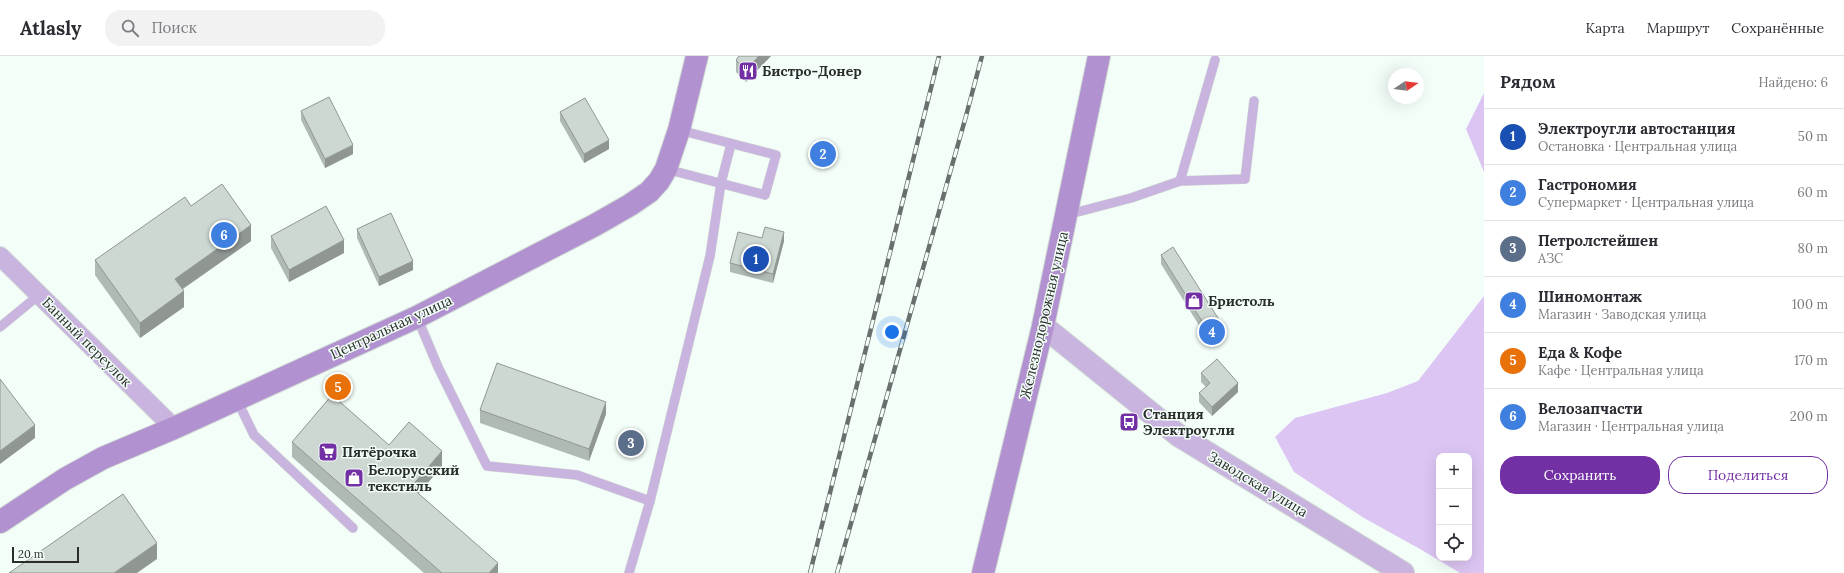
<!DOCTYPE html>
<html lang="ru">
<meta charset="utf-8">
<style>
body{margin:0;font-family:Lora,serif;background:#f2f2f3;color:#2b2b33}
.controls{position:absolute;right:12px;bottom:12px;display:grid;overflow:hidden;border-radius:8px;box-shadow:0 4px 16px #0002}
.controls button{width:36px;height:36px;display:grid;place-items:center;padding:0;border:0;border-bottom:1px solid #e1e1e2;background:#fff;color:#2b2b33;font:20px sans-serif}
.compass{position:absolute;left:1388px;top:12px;width:36px;height:36px;border-radius:50%;background:#fff;box-shadow:0 4px 16px #0002;rotate:77deg}
.scale{position:absolute;left:12px;bottom:10px;width:67px;box-sizing:border-box;padding-left:4px;border:2px solid #292d2b;border-top:0;font-size:11px;line-height:14px;white-space:nowrap;color:#292d2b;-webkit-text-stroke:3px #f3fef8;paint-order:stroke}
.you{position:absolute;left:892px;top:276px;width:14px;height:14px;margin:-10px;border:3px solid #fff;border-radius:50%;background:#1a73e8;box-shadow:0 0 0 6px #1a73e833}
.badge{display:grid;place-items:center;width:26px;height:26px;border-radius:50%;background:#732fa4;color:#fff;font-size:13px;font-weight:700}
.pin{position:absolute;translate:-50% -50%;border:2px solid #fff;box-shadow:0 1px 4px #0006}
.list{margin:0;padding:0;list-style:none}
h2{display:flex;justify-content:space-between;align-items:center;height:52px;margin:0;padding:0 16px;font-size:17px}
h2 small{font-size:13px;font-weight:400;color:#7c7c81}
.list li{display:grid;grid-template-columns:26px 1fr auto;gap:12px;align-items:center;box-sizing:border-box;height:56px;padding:0 16px;border-top:1px solid #e1e1e2}
.list b{display:block;font-size:15px;white-space:nowrap}
.list p{margin:0;font-size:13px;white-space:nowrap;color:#7c7c81}
.list em{font-size:13px;font-style:normal;color:#7c7c81}
.actions{display:flex;gap:8px;padding:12px 16px}
.actions a{flex:1;padding:9px 0;border:1px solid #732fa4;border-radius:16px;text-align:center;font-size:14px;color:#732fa4}
.actions .main{background:#732fa4;color:#fff}
.icon{flex:none;width:22px;height:22px;fill:none;stroke:currentColor;stroke-width:2;stroke-linecap:round;stroke-linejoin:round}
.map{position:relative;flex:none;width:1484px;height:517px;overflow:hidden}
header{display:flex;align-items:center;gap:24px;box-sizing:border-box;height:56px;padding:0 20px;background:#fff;border-bottom:1px solid #e1e1e2}
header strong{font-size:19px}
nav{display:flex;gap:22px;margin-inline-start:auto;font-size:14px}
.search{width:280px;height:36px;background:#f2f2f3;display:flex;align-items:center;gap:10px;box-sizing:border-box;padding:0 14px;border-radius:16px;color:#7c7c81;font-size:15px}
main{display:flex}
aside{flex:1;background:#fff}
.map>svg:first-child{display:block}
</style>
<header>
<strong>Atlasly</strong>
<div class="search"><svg class="icon" aria-label="search" viewBox="0 0 24 24"><circle cx="10" cy="10" r="6"/><path d="M15 15l6 6"/></svg>Поиск</div>
<nav><a>Карта</a><a>Маршрут</a><a>Сохранённые</a></nav>
</header>
<main>
<div class="map">
<svg width="1484" height="517" viewBox="0 0 1484 517">
<rect width="100%" height="100%" fill="#f3fef8"/>
<g fill="#dcc5f3" fill-rule="evenodd">
<polygon points="1484,37 1484,116 1466,73"/>
<path d="M1484 240V517H1460L1420 493 1364 462 1294 416 1275 381 1295 362 1387 337 1418 325ZM1439 400H1469V502H1439Z"/>
</g>
<g fill="none" stroke-linecap="round" stroke-linejoin="round">
<defs>
<g id="service">
<polyline points="666,113 765,139 776,99 679,74"/>
<polyline points="1180,125 1245,123 1254,45"/>
<polyline points="1066,159 1131,142 1180,125 1215,4"/>
<polyline points="417,261 438,311 487,410 577,419 650,445"/>
<polyline points="0,271 39,239"/>
<polyline points="237,344 254,379 353,472"/>
<polyline points="629,517 650,445 710,200 721,127 731,88"/>
</g>
<polyline id="minor" points="0,200 174,372"/>
<polyline id="tertiary" points="1043,270 1178,379 1403,517"/>
<g id="secondary">
<polyline points="0,466 65,423 103,402 174,372 417,261 595,169 630,149 649,136 659,125 666,113 679,74 697,0"/>
<polyline points="983,517 1043,270 1099,0"/>
</g>
</defs>
<use href="#service" stroke="#cfd8d3" stroke-width="10"/>
<use href="#minor" stroke="#cfd8d3" stroke-width="20"/>
<use href="#tertiary" stroke="#cfd8d3" stroke-width="24"/>
<use href="#secondary" stroke="#cfd8d3" stroke-width="24"/>
<use href="#service" stroke="#c9b4df" stroke-width="9"/>
<use href="#minor" stroke="#c9b4df" stroke-width="18"/>
<use href="#tertiary" stroke="#c9b4df" stroke-width="22"/>
<use href="#secondary" stroke="#b191d0" stroke-width="22"/>
<defs>
<g id="rail">
<polyline points="810,517 939,0"/>
<polyline points="837,517 966,60 982,0"/>
</g>
</defs>
<use href="#rail" stroke="#696f6c" stroke-width="4.5"/>
<use href="#rail" stroke="#f3fef8" stroke-width="3" stroke-dasharray="9" stroke-linecap="butt"/>
</g>
<g fill="#b0bab5">
<polygon points="739,0 771,0 746,26 736,16 736,4"/>
<polygon points="301,55 353,98 325,112 301,64"/>
<polygon points="560,56 609,93 584,107 560,65"/>
<polygon points="191,150 251,185 183,233 184,251 140,282 95,219 95,204"/>
<polygon points="357,173 413,214 379,230 357,182"/>
<polygon points="271,180 344,197 289,226 271,192"/>
<polygon points="762,182 784,185 773,227 730,216 730,207"/>
<polygon points="1161,199 1223,279 1210,287 1161,208"/>
<polygon points="1201,317 1238,336 1212,360 1199,346 1199,337 1206,331 1201,326"/>
<polygon points="480,354 606,358 589,405 480,367"/>
<polygon points="292,386 442,410 418,438 498,517 424,517 292,401"/>
</g>
<g fill="#909793">
<polygon points="759,0 771,0 746,26 746,14"/>
<polygon points="609,84 609,93 584,107 584,98"/>
<polygon points="353,89 353,98 325,112 325,103"/>
<polygon points="251,169 251,185 175,238 175,223"/>
<polygon points="784,176 784,185 773,227 773,218"/>
<polygon points="344,184 344,197 289,226 289,214"/>
<polygon points="413,205 413,214 379,230 379,221"/>
<polygon points="184,235 184,251 140,282 140,267"/>
<polygon points="1223,270 1223,279 1210,287 1210,278"/>
<polygon points="1238,327 1238,336 1212,360 1212,351"/>
<polygon points="606,346 606,358 589,405 589,393"/>
<polygon points="35,369 35,382 0,408 0,395"/>
<polygon points="442,395 442,410 411,447 411,431"/>
<polygon points="157,487 157,503 137,517 114,517"/>
<polygon points="498,507 498,517 489,517"/>
</g>
<g fill="#cdd8d2" stroke="#909793">
<polygon points="739,0 759,0 746,14 736,4"/>
<polygon points="329,41 353,89 325,103 301,55"/>
<polygon points="585,42 609,84 584,98 560,56"/>
<polygon points="222,128 251,169 175,223 184,235 140,267 95,204 185,141 191,150"/>
<polygon points="326,150 344,184 289,214 271,180"/>
<polygon points="391,157 413,205 379,221 357,173"/>
<polygon points="765,171 784,176 773,218 730,207 738,176 762,182"/>
<polygon points="1173,191 1223,270 1210,278 1161,199"/>
<polygon points="1217,303 1238,327 1212,351 1199,337 1210,327 1201,317"/>
<polygon points="497,307 606,346 589,393 480,354"/>
<polygon points="0,323 35,369 0,395"/>
<polygon points="332,339 389,389 409,366 442,395 411,431 498,507 489,517 442,517 292,386"/>
<polygon points="123,438 157,487 114,517 9,517"/>
</g>
<defs>
<symbol id="restaurant-square" viewBox="-11 -11 22 22"><rect x="-9" y="-9" width="18" height="18" rx="4" fill="#732fa4" stroke="#f3fef8"/><path d="M-5-6h1v4h1v-4h1v4h1v-4h1v5L-1.5 .5V6h-2V.5L-5-1ZM5-6V6H3V1.5H1.5Q1.5-4 5-6Z" fill="#fff"/></symbol>
<symbol id="shop-square" viewBox="-11 -11 22 22"><rect x="-9" y="-9" width="18" height="18" rx="4" fill="#732fa4" stroke="#f3fef8"/><path d="M-5-2.5h2.3a2.7 3.5 0 0 1 5.4 0H5L5.5 6h-11ZM-1.5-2.5h3a1.5 2.3 0 0 0-3 0Z" fill="#fff"/></symbol>
<symbol id="bus-square" viewBox="-11 -11 22 22"><rect x="-9" y="-9" width="18" height="18" rx="4" fill="#732fa4" stroke="#f3fef8"/><path d="M-5-6H5V4H4V6H2V4H-2V6H-4V4H-5ZM-3.5-4V0h7V-4ZM-3.5 1.2v1.5H-2V1.2ZM2 1.2v1.5H3.5V1.2Z" fill="#fff"/></symbol>
<symbol id="supermarket-square" viewBox="-11 -11 22 22"><rect x="-9" y="-9" width="18" height="18" rx="4" fill="#732fa4" stroke="#f3fef8"/><path d="M-6-5.5h2.5l.6 2H6L4.5 2H-2.5L-4.4-4H-6ZM-1.5 3.2a1.3 1.3 0 1 0 .1 0ZM3 3.2a1.3 1.3 0 1 0 .1 0Z" fill="#fff"/></symbol>
</defs>
<g fill-rule="evenodd">
<use href="#restaurant-square" x="737" y="4" width="22" height="22"/>
<use href="#shop-square" x="1183" y="234" width="22" height="22"/>
<use href="#bus-square" x="1118" y="355" width="22" height="22"/>
<use href="#supermarket-square" x="317" y="385" width="22" height="22"/>
<use href="#shop-square" x="343" y="411" width="22" height="22"/>
</g>
<g text-anchor="middle" stroke-width="3" stroke-linejoin="round" paint-order="stroke">
<g font-size="14" font-weight="bold" fill="#292d2b" stroke="#f3fef8" text-anchor="start">
<text x="762" y="20">Бистро-Донер</text>
<text x="1208" y="250">Бристоль</text>
<text x="1143" y="363">Станция<tspan x="1143" dy="16">Электроугли</tspan></text>
<text x="342" y="401">Пятёрочка</text>
<text x="368" y="419">Белорусский<tspan x="368" dy="16">текстиль</tspan></text>
</g>
<g font-size="14" fill="#292d2b" stroke="#f3fef8">
<text transform="translate(1044 259) rotate(-77)" y="5">Железнодорожная улица</text>
<text transform="translate(391 271) rotate(-25)" y="5">Центральная улица</text>
<text transform="translate(87 286) rotate(45)" y="5">Банный переулок</text>
<text transform="translate(1258 428) rotate(31)" y="5">Заводская улица</text>
</g>
</g>
</svg>
<div class="controls">
<button>+</button>
<button>−</button>
<button><svg class="icon" aria-label="locate" viewBox="0 0 24 24"><circle cx="12" cy="12" r="6"/><path d="M12 2v4M12 18v4M2 12h4M18 12h4"/></svg></button>
</div>
<svg class="compass" viewBox="-18 -18 36 36"><path d="M0-13l5 13h-10z" fill="#e53935"/><path d="M0 13l5-13h-10z" fill="#7c7c81"/></svg>
<div class="scale">20 m</div>
<div class="you"></div>
<div class="pin badge" style="left:756px;top:203px;background:#1a4fb4">1</div>
<div class="pin badge" style="left:823px;top:98px;background:#3f7fe0">2</div>
<div class="pin badge" style="left:631px;top:387px;background:#5c6f8a">3</div>
<div class="pin badge" style="left:1212px;top:276px;background:#3f7fe0">4</div>
<div class="pin badge" style="left:338px;top:331px;background:#e8710a">5</div>
<div class="pin badge" style="left:224px;top:179px;background:#3f7fe0">6</div>
</div>
<aside>
<h2>Рядом<small>Найдено: 6</small></h2>
<ul class="list">
<li><span class="badge" style="background:#1a4fb4">1</span><div><b>Электроугли автостанция</b><p>Остановка · Центральная улица</p></div><em>50 m</em></li>
<li><span class="badge" style="background:#3f7fe0">2</span><div><b>Гастрономия</b><p>Супермаркет · Центральная улица</p></div><em>60 m</em></li>
<li><span class="badge" style="background:#5c6f8a">3</span><div><b>Петролстейшен</b><p>АЗС</p></div><em>80 m</em></li>
<li><span class="badge" style="background:#3f7fe0">4</span><div><b>Шиномонтаж</b><p>Магазин · Заводская улица</p></div><em>100 m</em></li>
<li><span class="badge" style="background:#e8710a">5</span><div><b>Еда &amp; Кофе</b><p>Кафе · Центральная улица</p></div><em>170 m</em></li>
<li><span class="badge" style="background:#3f7fe0">6</span><div><b>Велозапчасти</b><p>Магазин · Центральная улица</p></div><em>200 m</em></li>
</ul>
<div class="actions"><a class="main">Сохранить</a><a>Поделиться</a></div>
</aside>
</main>
